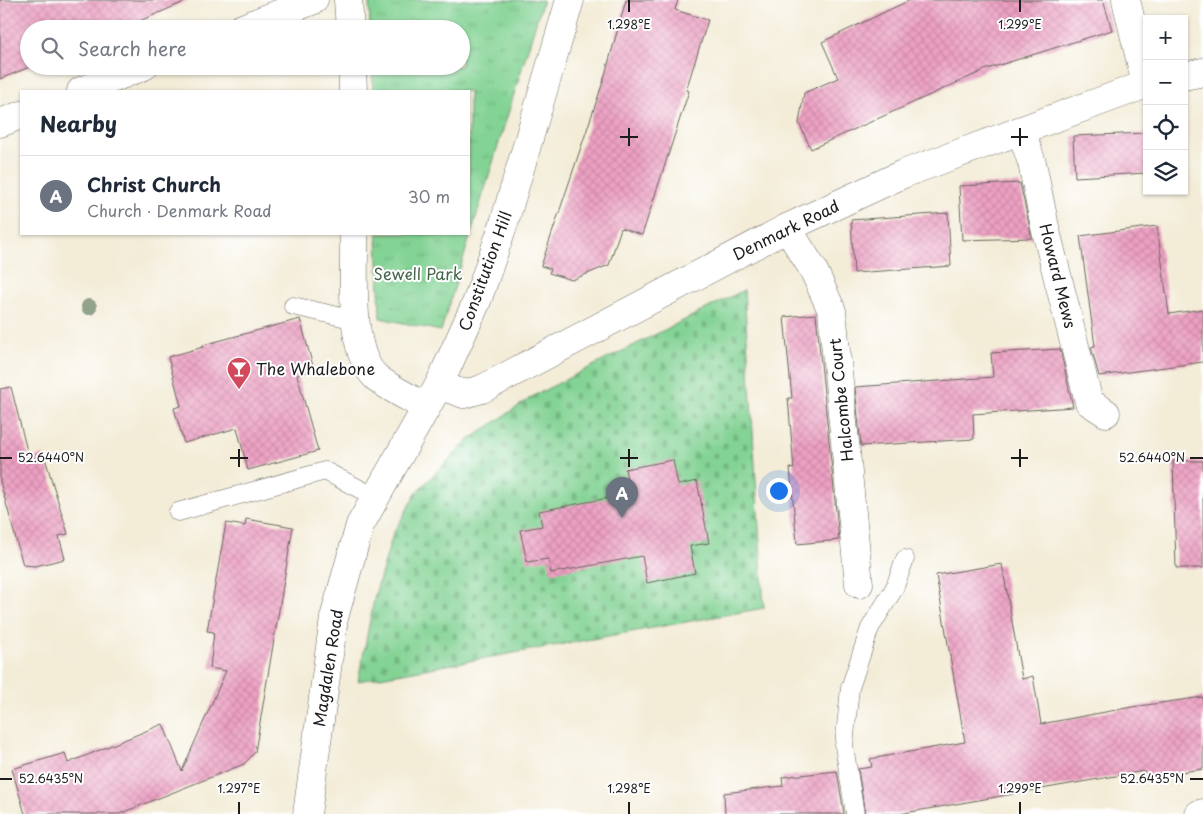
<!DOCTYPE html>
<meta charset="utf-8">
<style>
body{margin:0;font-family:"Playpen Sans",sans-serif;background:#f6f6f7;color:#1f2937}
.controls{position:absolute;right:15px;top:15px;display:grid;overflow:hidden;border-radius:0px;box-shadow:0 1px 4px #0004}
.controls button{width:45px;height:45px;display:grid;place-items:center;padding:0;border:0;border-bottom:1px solid #e0e1e3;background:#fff;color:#1f2937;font:25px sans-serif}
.you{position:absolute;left:778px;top:490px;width:18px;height:18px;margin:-12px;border:4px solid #fff;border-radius:50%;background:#1a73e8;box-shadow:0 0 0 8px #1a73e833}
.badge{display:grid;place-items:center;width:32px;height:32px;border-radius:50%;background:#ea580c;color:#fff;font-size:16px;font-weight:700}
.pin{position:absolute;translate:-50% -41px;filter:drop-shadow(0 1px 2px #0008)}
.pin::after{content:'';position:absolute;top:26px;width:18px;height:15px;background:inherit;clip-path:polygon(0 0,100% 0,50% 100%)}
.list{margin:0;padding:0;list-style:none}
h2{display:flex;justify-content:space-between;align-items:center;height:65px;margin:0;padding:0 20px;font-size:21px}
h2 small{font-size:16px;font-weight:400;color:#747a83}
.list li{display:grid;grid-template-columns:32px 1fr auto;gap:15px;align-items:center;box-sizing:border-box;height:80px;padding:0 20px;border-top:1px solid #e0e1e3}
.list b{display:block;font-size:19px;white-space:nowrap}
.list p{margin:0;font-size:16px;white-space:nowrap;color:#747a83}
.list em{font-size:16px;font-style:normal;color:#747a83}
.icon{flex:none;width:28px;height:28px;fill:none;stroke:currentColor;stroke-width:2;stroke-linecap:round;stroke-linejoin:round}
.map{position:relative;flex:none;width:1203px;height:814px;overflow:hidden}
.search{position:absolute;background:#fff;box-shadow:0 1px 4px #0004;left:20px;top:20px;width:450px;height:55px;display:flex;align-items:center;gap:12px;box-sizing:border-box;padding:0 18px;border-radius:28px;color:#747a83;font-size:19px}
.panel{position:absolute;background:#fff;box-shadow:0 1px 4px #0004;left:20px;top:90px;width:450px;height:145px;border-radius:0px}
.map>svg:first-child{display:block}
</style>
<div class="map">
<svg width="1203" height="814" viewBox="0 0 1203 814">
<defs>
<pattern id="grass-tufts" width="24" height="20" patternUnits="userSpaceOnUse" patternTransform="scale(1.25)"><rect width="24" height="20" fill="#83d394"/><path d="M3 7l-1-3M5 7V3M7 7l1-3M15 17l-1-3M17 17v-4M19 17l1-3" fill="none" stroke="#71b57f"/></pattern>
<pattern id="cemetery-stones" width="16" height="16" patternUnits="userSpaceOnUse" patternTransform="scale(1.25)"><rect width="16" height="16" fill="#83d394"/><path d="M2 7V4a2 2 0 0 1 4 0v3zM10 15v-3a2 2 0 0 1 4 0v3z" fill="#71b57f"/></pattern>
<pattern id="building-cross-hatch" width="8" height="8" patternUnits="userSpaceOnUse" patternTransform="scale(1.25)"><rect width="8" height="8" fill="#eda0c3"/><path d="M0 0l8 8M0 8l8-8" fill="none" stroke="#cb89a7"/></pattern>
</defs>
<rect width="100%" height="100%" fill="#fff"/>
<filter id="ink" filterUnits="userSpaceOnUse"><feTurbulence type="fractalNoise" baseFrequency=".02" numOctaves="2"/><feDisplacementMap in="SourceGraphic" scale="10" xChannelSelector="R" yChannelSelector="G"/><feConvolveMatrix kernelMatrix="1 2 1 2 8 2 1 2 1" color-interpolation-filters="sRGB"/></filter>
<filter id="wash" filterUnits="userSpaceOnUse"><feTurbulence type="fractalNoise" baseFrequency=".0096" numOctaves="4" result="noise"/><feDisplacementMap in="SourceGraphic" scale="20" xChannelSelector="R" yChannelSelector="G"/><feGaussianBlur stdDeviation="1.12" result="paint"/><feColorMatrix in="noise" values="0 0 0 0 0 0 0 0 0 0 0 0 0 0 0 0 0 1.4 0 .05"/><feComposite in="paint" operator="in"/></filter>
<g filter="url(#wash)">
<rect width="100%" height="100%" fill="#f3ecd7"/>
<polygon fill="url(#grass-tufts)" stroke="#507858" points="369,0 543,0 441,331 380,318 377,234 469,234 469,91 373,91 372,66 461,66 461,29 370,29"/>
<polygon fill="url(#cemetery-stones)" stroke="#507858" points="744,290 764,608 358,681 375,595 393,534 417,492 466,442 535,395"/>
<g id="blocks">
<g fill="url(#building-cross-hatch)">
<polygon points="0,0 189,0 121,29 29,29 29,66 32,66 0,79"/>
<polygon points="626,0 678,0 675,10 708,20 686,90 689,91 642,235 621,228 609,265 572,280 549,273 551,269 541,266 603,82"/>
<polygon points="910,0 1103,0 1112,30 987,69 811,149 799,123 804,93 838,78 822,42"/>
<polygon points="1147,133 1147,173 1075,177 1073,136"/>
<polygon points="1020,183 1032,238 962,240 959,186"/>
<polygon points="948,213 951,266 854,273 851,220"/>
<polygon points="1157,226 1169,314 1203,309 1203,362 1099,376 1091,347 1095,346 1080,236"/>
<polygon points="816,314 839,540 797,544 790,468 794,469 788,398 792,398 784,317"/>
<polygon points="300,319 314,370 297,375 318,451 248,470 237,428 184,443 174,408 181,406 168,357 203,347 203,345"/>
<polygon points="1060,349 1073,407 973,414 974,439 861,446 855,387 993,377 991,353"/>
<polygon points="11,387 29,459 44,455 68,534 59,536 65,559 35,566 23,565 0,481 0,389"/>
<polygon points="673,460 678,485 697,481 709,543 690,546 695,573 647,583 642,556 551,573 548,559 527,562 520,530 542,526 539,511 630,494 625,469"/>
<polygon points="1173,461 1203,461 1203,568 1176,568"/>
<polygon points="246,519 293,527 255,752 244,764 119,814 25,814 12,769 65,753 68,763 163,724 182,771 226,671 210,668 214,632 207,631 226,523 245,526"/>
<polygon points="1002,564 1022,679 1033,676 1041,724 1132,707 1203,697 1203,769 1145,777 1144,771 899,814 865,814 858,769 872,767 870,759 965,742 936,575"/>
<polygon points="837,771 844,814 725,814 724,793 783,786 782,777"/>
</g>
</g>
</g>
<g filter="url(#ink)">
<use href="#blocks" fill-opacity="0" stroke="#67655d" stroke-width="1"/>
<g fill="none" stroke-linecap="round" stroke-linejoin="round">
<defs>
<g id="lane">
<polyline points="293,306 356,320"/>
<polyline points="178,512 325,471 375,497"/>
<polyline points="855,814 844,746 850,688 870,628 894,589 905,559"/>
</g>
<g id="street">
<polyline points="348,0 350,29"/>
<polyline points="1126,0 1146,84"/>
<polyline points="240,29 314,0"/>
<polyline points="352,66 353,91"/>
<polyline points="81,91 144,66"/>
<polyline points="0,123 21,115"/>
<polyline points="1021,130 1032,163 1045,227 1089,402 1106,413"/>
<polyline points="787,228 813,269 832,311 859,584"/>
<path d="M354 234C355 270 347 353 377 378 391 389 410 398 426 407"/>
<polyline points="1199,814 1203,813"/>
</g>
<g id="secondary">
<polyline points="1184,76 1203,72"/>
<polyline points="439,385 464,394 482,389 787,228 903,174 1147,84"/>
<polyline points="307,814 334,618 360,525 439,385 477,301 504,223 570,0"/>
</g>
</defs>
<use href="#lane" stroke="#67655d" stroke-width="19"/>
<use href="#street" stroke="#67655d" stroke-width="29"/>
<use href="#secondary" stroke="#67655d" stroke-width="29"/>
<use href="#lane" stroke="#fff" stroke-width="18"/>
<use href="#street" stroke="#fff" stroke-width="28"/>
<use href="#secondary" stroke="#fff" stroke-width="28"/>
</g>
<circle fill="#93a28b" cx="89" cy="307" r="8"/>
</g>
<path fill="none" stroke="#1c1c1c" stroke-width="2" d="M629 0V12M1020 0V12M629 128V146M1020 128V146M620 137H638M1011 137H1028M239 449V467M629 449V467M1020 449V467M0 458H12M230 458H248M620 458H638M1011 458H1028M1190 458H1203M0 779H12M1190 779H1203M239 802V814M629 802V814M1020 802V814"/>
<defs>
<symbol id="bar-pin" viewBox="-11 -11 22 30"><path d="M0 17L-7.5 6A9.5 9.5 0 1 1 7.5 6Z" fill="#d1495b" stroke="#fff"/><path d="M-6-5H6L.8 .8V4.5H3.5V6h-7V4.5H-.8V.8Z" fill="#fff"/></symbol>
</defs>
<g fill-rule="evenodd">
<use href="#bar-pin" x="225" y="355" width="28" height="38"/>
</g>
<g text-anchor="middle" stroke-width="4" stroke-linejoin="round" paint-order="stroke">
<g font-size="16" fill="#1c1c1c" stroke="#fff">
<text transform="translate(786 230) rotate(-26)" y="6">Denmark Road</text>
<text transform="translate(485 271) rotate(-70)" y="6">Constitution Hill</text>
<text transform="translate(1058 276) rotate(76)" y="6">Howard Mews</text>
<text transform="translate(841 400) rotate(-96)" y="6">Halcombe Court</text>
<text transform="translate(328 668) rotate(-81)" y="6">Magdalen Road</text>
</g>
<g font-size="16" fill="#45654c" stroke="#fff">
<text x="418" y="280">Sewell Park</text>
</g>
<g font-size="16" fill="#1c1c1c" stroke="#fff" text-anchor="start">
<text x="256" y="375">The Whalebone</text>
</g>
</g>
<g font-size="12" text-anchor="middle" fill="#1c1c1c" stroke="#fff" stroke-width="4" stroke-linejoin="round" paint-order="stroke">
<text x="629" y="29">1.298°E</text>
<text x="1020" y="29">1.299°E</text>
<text x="51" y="462">52.6440°N</text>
<text x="1152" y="462">52.6440°N</text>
<text x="51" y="783">52.6435°N</text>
<text x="1152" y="783">52.6435°N</text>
<text x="239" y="793">1.297°E</text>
<text x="629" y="793">1.298°E</text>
<text x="1020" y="793">1.299°E</text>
</g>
</svg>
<div class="controls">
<button>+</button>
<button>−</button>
<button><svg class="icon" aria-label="locate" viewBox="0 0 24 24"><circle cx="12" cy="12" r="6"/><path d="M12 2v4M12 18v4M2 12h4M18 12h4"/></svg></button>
<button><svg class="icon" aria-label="layers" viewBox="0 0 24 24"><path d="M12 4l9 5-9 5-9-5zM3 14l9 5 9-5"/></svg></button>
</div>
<div class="you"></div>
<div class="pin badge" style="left:622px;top:518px;background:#6b7280">A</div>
<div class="search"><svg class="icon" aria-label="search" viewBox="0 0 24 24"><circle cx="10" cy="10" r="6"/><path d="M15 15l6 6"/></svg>Search here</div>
<section class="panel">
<h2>Nearby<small></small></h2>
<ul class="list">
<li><span class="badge" style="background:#6b7280">A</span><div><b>Christ Church</b><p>Church · Denmark Road</p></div><em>30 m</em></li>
</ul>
</section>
</div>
